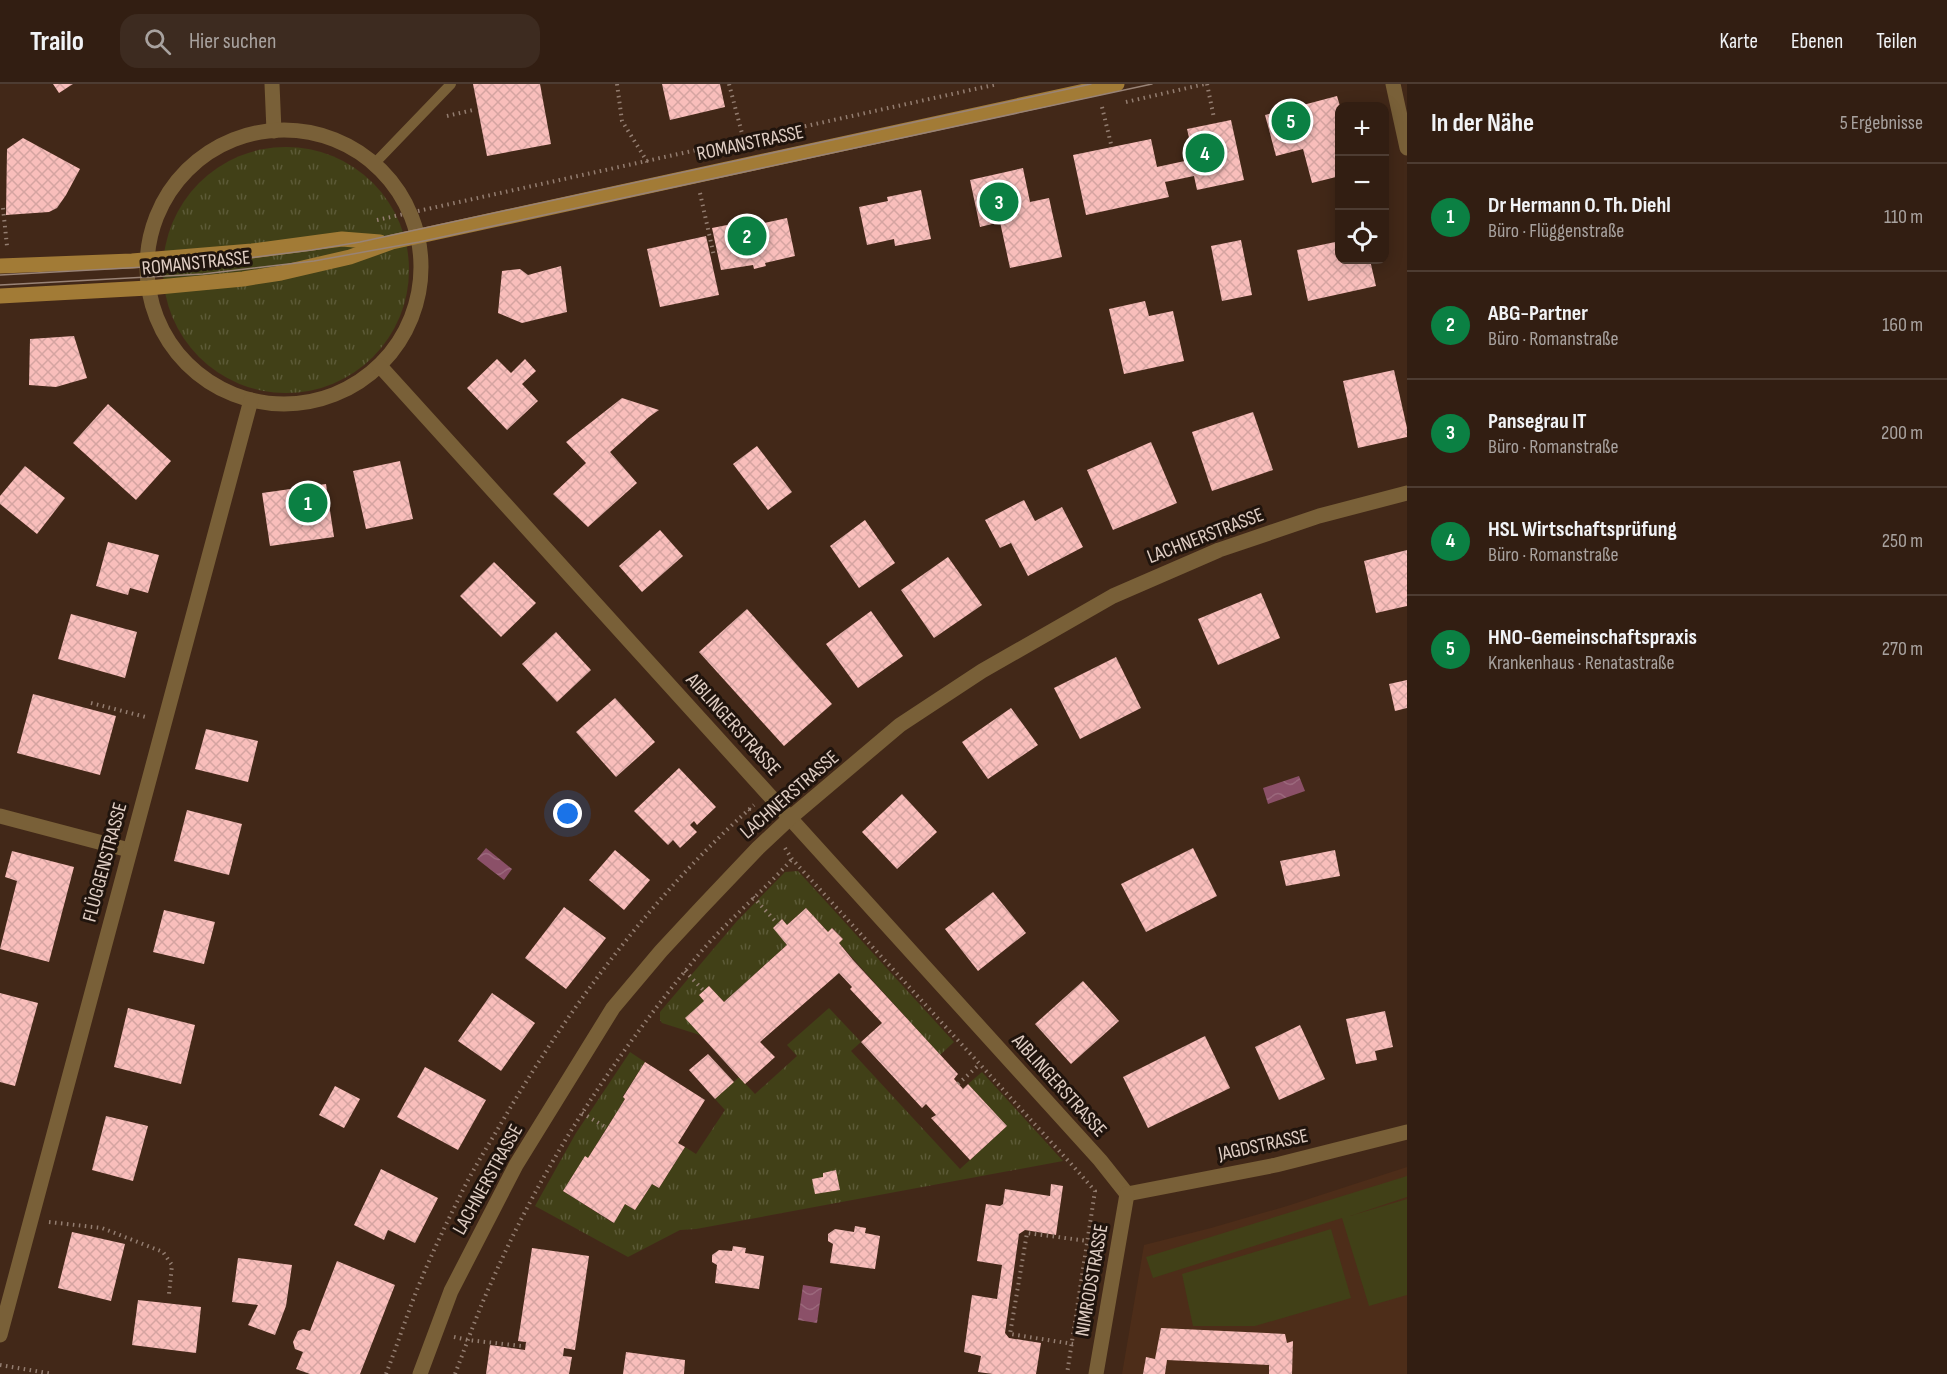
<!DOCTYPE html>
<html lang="de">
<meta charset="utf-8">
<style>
body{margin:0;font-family:"Sofia Sans Condensed",sans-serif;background:#3d2b20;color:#f1f3f6}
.controls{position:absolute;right:18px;top:18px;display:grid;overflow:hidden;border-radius:12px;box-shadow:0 3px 15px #0003}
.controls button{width:54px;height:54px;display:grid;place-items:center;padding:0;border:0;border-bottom:2px solid #4d3c32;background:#321e12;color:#f1f3f6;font:30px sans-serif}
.you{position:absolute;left:568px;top:730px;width:21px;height:21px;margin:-15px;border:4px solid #fff;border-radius:50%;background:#1a73e8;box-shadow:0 0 0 9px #1a73e833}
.badge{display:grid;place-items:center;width:39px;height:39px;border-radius:50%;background:#0b8043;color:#fff;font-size:20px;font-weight:700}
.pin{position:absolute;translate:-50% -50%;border:3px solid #fff;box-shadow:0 2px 6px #0006}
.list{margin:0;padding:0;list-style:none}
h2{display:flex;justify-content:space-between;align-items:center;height:78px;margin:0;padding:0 24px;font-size:26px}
h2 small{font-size:20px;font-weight:400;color:#a8a29f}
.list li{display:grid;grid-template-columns:39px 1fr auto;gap:18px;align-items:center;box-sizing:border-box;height:108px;padding:0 24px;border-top:2px solid #4d3c32}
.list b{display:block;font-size:22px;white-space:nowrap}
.list p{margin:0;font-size:20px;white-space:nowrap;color:#a8a29f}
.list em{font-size:20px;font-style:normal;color:#a8a29f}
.icon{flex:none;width:33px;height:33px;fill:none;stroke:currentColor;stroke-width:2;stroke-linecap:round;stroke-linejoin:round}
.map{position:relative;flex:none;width:1407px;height:1290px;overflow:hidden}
header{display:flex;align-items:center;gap:36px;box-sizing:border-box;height:84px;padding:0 30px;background:#321e12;border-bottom:2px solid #4d3c32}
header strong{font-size:28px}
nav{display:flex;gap:33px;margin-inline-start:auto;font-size:21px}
.search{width:420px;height:54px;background:#3d2b20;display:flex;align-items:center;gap:15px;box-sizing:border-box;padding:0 21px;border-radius:18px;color:#a8a29f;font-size:22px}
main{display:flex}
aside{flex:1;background:#321e12}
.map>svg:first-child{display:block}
</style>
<header>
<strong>Trailo</strong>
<div class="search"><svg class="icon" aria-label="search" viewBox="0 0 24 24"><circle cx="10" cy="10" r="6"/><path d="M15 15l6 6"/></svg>Hier suchen</div>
<nav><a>Karte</a><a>Ebenen</a><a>Teilen</a></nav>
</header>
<main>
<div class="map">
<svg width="1407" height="1290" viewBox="0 0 1407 1290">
<defs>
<pattern id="grass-tufts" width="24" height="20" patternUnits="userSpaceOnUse" patternTransform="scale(1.5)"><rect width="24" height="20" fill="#414017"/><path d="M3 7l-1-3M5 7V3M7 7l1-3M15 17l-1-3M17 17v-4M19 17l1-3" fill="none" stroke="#5c5a37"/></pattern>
<pattern id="water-waves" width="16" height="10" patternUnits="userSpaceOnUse" patternTransform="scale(1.5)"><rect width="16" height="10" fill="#8b5068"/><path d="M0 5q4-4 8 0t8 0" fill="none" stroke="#9b687c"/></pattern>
<pattern id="building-cross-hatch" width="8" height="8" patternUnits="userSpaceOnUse" patternTransform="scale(1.5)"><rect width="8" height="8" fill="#f9bebb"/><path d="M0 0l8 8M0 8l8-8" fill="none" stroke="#d5a4a1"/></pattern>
</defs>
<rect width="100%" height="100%" fill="#422818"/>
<polygon fill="#4d2d19" points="1407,1083 1407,1290 1122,1290 1144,1161 1211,1144 1287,1122"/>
<g fill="url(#grass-tufts)">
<circle cx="286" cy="186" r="123"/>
<polygon points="798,787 954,958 940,971 839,859 843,855 833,844 828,848 806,824 787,841 782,835 774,843 787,861 724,918 709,902 699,911 704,917 700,951 662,939 660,936 660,928 737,837 785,788"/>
<polygon points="829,924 861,958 851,967 960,1085 1007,1042 968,1000 982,988 1063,1077 696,1145 680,1146 628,1173 535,1122 576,1049 630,968 645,978 623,1012 625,1015 588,1074 585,1073 563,1107 613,1139 625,1120 635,1126 652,1100 659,1104 685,1063 696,1070 725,1026 715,1015 739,993 755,1010 797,972 787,961"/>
</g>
<g fill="#414017">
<polygon points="1407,1092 1407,1113 1350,1132 1407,1115 1407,1211 1369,1222 1342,1134 1153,1194 1146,1173"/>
<polygon points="1331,1145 1351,1214 1255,1242 1193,1242 1182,1190"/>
</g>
<g fill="url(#water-waves)">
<polygon points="1299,692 1305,707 1268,720 1263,704"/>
<polygon points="486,764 512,785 504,796 477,775"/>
<polygon points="803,1201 822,1204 817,1239 798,1236"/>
</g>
<g fill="url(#building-cross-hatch)">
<polygon points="53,0 73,0 59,9"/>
<polygon points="473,0 540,0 551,60 487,72"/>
<polygon points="662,0 720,0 725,23 670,36"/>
<polygon points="1337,12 1340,22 1340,92 1312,99 1303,65 1276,72 1265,31"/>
<polygon points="1231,36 1244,96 1197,106 1194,92 1165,98 1169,113 1086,131 1073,71 1151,55 1157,83 1194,75 1187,45"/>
<polygon points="23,54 80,85 66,111 57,124 49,128 6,131 7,65"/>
<polygon points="1023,84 1030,118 1049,114 1062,173 1010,184 1000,138 980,143 970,96"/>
<polygon points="921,106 931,155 895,162 894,155 867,161 859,123 888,117 887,113"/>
<polygon points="787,134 795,172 765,179 766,182 754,185 753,181 721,186 712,144 727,141 728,147"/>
<polygon points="706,152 719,211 660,223 647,165"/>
<polygon points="1241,156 1252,211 1222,217 1211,162"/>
<polygon points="1340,157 1340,176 1370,176 1376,202 1308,217 1297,166"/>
<polygon points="561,182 567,228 522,239 498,229 502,187 520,185 528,191"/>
<polygon points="1145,217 1149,232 1173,227 1184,277 1124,290 1109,225"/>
<polygon points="74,252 87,294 56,303 29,301 30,255"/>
<polygon points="497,275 511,289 525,275 536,287 522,300 538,317 507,346 467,304"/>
<polygon points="1394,286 1407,344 1407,353 1358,364 1343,297"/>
<polygon points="622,314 659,326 649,333 610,368 637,399 588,443 553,410 586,379 566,358"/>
<polygon points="108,320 171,377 136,416 73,359"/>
<polygon points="1253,328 1273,386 1212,407 1192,348"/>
<polygon points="1151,358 1177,419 1113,446 1087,386"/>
<polygon points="757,362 792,408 768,426 733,380"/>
<polygon points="400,377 413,435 366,445 353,387"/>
<polygon points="25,382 65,414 37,450 0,420 0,412"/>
<polygon points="326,400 334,453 270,462 262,409"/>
<polygon points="1024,416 1035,437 1062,423 1083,463 1028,492 1011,459 1000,464 985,436"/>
<polygon points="865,436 895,479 859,504 830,462"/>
<polygon points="660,446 683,472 642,508 619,482"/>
<polygon points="108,458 159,471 148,509 130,504 128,511 96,502"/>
<polygon points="1407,466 1407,522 1376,529 1364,477"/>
<polygon points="948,473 982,521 934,554 901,506"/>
<polygon points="494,478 536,519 501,553 460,512"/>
<polygon points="1261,509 1280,554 1218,581 1198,535"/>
<polygon points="747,525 832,620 784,662 699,568"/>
<polygon points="871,527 903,572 858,604 826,560"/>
<polygon points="71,530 137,548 125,594 58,575"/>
<polygon points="556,548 591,586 557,618 522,580"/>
<polygon points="1116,573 1141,624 1080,655 1054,604"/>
<polygon points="1407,596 1407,624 1395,627 1389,600"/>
<polygon points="33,610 116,632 100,691 17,669"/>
<polygon points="615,614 655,658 616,693 576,648"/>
<polygon points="1011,624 1038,661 988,695 962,658"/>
<polygon points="206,645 258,657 248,698 195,685"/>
<polygon points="679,684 716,723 697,741 694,737 690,741 697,748 680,764 673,756 668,761 634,727"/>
<polygon points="902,710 937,748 897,785 862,748"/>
<polygon points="187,726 242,740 229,791 174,777"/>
<polygon points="1193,764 1217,812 1146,848 1121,800"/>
<polygon points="615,766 650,796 624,826 589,796"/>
<polygon points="1335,766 1340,792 1286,802 1280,777"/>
<polygon points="12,767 74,783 49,878 0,865 17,797 5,793"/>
<polygon points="993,808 1026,849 978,887 945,845"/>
<polygon points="564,823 606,854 566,905 525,874"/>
<polygon points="806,824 828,848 832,844 843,855 839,859 853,876 958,990 954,995 963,1005 968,1000 1007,1042 970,1076 931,1034 936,1031 926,1020 922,1024 861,958 882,939 850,905 852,903 839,889 760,958 775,973 745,1000 685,934 704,917 699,911 709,902 724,918 787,861 773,844 782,835 787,841"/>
<polygon points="164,826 215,838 204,880 153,868"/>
<polygon points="1083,897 1119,937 1071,980 1035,940"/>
<polygon points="0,909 38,919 15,1002 0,998"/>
<polygon points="492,909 535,939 501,987 458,957"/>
<polygon points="128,924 195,941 181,1000 114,983"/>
<polygon points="1385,927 1393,963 1375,967 1377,976 1356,980 1346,935"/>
<polygon points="1300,941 1325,995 1279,1016 1255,963"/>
<polygon points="1205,952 1230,1004 1148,1044 1123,993"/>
<polygon points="708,970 734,998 715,1015 689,986"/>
<polygon points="645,978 705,1016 678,1059 685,1063 659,1104 652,1100 635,1126 625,1120 614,1139 563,1107 585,1072 588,1074 607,1044 625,1015 623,1013"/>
<polygon points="425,983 486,1016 458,1066 397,1033"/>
<polygon points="335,1002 360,1015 344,1044 319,1031"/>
<polygon points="106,1032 148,1042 133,1097 92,1086"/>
<polygon points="381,1085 438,1114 415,1159 388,1146 384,1156 354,1141"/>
<polygon points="836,1086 840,1106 815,1110 812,1095 823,1093 823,1089"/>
<polygon points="1051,1100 1063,1102 1056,1151 1025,1146 1019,1150 1005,1249 1009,1254 1041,1259 1036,1290 993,1290 978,1288 981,1272 964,1268 972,1211 997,1215 1002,1181 977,1177 986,1120 1000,1122 1003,1120 1005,1105 1050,1112"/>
<polygon points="855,1142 866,1144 865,1149 880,1152 875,1185 830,1179 833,1160 828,1157 828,1150 835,1145 854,1148"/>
<polygon points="72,1148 125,1160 111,1217 58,1204"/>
<polygon points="733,1162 746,1164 745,1169 764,1172 759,1205 715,1199 717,1181 712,1178 712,1171 719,1166 732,1167"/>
<polygon points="532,1164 589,1172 575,1266 564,1264 563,1272 572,1273 569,1290 486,1290 490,1261 525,1266 526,1258 518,1257"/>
<polygon points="238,1174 292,1181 286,1222 275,1251 248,1241 258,1221 232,1218"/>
<polygon points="337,1177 395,1201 360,1290 310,1290 296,1285 303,1268 295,1265 293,1258 298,1247 303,1245 310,1247"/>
<polygon points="138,1216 201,1223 196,1269 132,1261"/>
<polygon points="1161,1244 1285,1250 1287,1259 1293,1257 1292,1290 1269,1290 1269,1281 1167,1276 1165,1290 1143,1290 1146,1273 1155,1275"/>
<polygon points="626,1268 685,1276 684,1290 623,1290"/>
</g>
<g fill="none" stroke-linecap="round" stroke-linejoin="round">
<g stroke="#937d70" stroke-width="4" stroke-dasharray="1.5 4.5" stroke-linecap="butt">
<polyline points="617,0 622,37 648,79"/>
<polyline points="729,0 744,57"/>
<polyline points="1207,0 1214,34"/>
<polyline points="1126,18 1205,0"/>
<polyline points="1102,23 1111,60"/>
<polyline points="447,32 473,26"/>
<polyline points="700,109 714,172"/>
<polyline points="3,124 7,162"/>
<polyline points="377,136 998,0"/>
<polyline points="91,619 146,633"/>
<polyline points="749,725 760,736"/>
<polyline points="785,764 792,775 1073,1082 1095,1107 1067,1290"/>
<polyline points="753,813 778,840"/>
<polyline points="685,887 704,907"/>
<polyline points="958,1000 980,980"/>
<polyline points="582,1029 607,1044"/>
<polyline points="49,1138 102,1144 163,1168 172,1181 169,1210"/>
<polyline points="454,1253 468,1256 522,1262"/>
<polyline points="1073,1260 1010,1250 1027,1149 1088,1157"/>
<polyline points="0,1281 53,1290"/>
<path d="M386 1290C398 1259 408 1227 421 1196 433 1167 447 1138 461 1110 472 1087 486 1065 499 1043 566 927 653 810 754 721"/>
<path d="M455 1290C467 1259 478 1227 492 1197 543 1080 614 973 695 875 725 838 763 808 793 774"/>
</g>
<polyline stroke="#796038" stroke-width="10" points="374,80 451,0"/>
<g stroke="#796038" stroke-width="15">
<polyline points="272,0 274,47"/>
<polyline points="1393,0 1407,64"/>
<circle cx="284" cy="183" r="137"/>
<polyline points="380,282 1100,1076 1127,1110"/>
<polyline points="0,732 129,766"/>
<polyline points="1127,1110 1276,1081 1407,1048"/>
<polyline points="0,1251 251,316"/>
<polyline points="420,1290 451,1207 516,1081 613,924 661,867 701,824 758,764 790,734 900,641 982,587 1113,512 1219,466 1319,432 1407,409"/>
<polyline points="1096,1290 1127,1110"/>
</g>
<g stroke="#a27b36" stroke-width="15">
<polyline points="0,182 132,177 252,167 342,155 380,158"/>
<polyline points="0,212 148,204 243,195 281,189 350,173 392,158 1117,0"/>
</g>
<g stroke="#998376" stroke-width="1.5">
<polyline points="0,191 200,180 312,166 360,158 1091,0"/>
<polyline points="0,201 203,190 314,177 419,158 1152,0"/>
</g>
</g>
<g text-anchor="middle" stroke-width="6" stroke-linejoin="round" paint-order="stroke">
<g font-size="20" fill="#e0cec4" stroke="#20140d">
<text transform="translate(750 58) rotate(-12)" y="7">ROMANSTRASSE</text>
<text transform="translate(196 178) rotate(-6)" y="7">ROMANSTRASSE</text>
<text transform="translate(1205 451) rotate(-21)" y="7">LACHNERSTRASSE</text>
<text transform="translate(734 640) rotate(48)" y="7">AIBLINGERSTRASSE</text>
<text transform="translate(789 710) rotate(-41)" y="7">LACHNERSTRASSE</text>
<text transform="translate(104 778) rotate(-75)" y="7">FLÜGGENSTRASSE</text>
<text transform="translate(1060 1001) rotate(48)" y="7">AIBLINGERSTRASSE</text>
<text transform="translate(1263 1060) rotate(-12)" y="7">JAGDSTRASSE</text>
<text transform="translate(487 1095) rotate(-61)" y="7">LACHNERSTRASSE</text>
<text transform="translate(1091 1196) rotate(-80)" y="7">NIMRODSTRASSE</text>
</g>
</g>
</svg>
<div class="controls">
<button>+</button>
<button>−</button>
<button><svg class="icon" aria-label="locate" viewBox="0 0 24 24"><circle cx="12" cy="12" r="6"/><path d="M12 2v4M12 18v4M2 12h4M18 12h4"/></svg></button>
</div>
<div class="you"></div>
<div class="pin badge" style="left:308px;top:419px">1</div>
<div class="pin badge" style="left:747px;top:152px">2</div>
<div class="pin badge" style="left:999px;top:118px">3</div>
<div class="pin badge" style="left:1205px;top:69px">4</div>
<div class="pin badge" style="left:1291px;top:37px">5</div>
</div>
<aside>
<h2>In der Nähe<small>5 Ergebnisse</small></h2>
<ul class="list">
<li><span class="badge">1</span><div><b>Dr Hermann O. Th. Diehl</b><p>Büro · Flüggenstraße</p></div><em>110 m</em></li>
<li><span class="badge">2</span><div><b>ABG-Partner</b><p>Büro · Romanstraße</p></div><em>160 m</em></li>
<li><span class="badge">3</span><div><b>Pansegrau IT</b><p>Büro · Romanstraße</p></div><em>200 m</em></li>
<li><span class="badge">4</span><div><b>HSL Wirtschaftsprüfung</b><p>Büro · Romanstraße</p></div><em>250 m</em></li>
<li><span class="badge">5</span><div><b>HNO-Gemeinschaftspraxis</b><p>Krankenhaus · Renatastraße</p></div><em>270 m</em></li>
</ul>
</aside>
</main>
